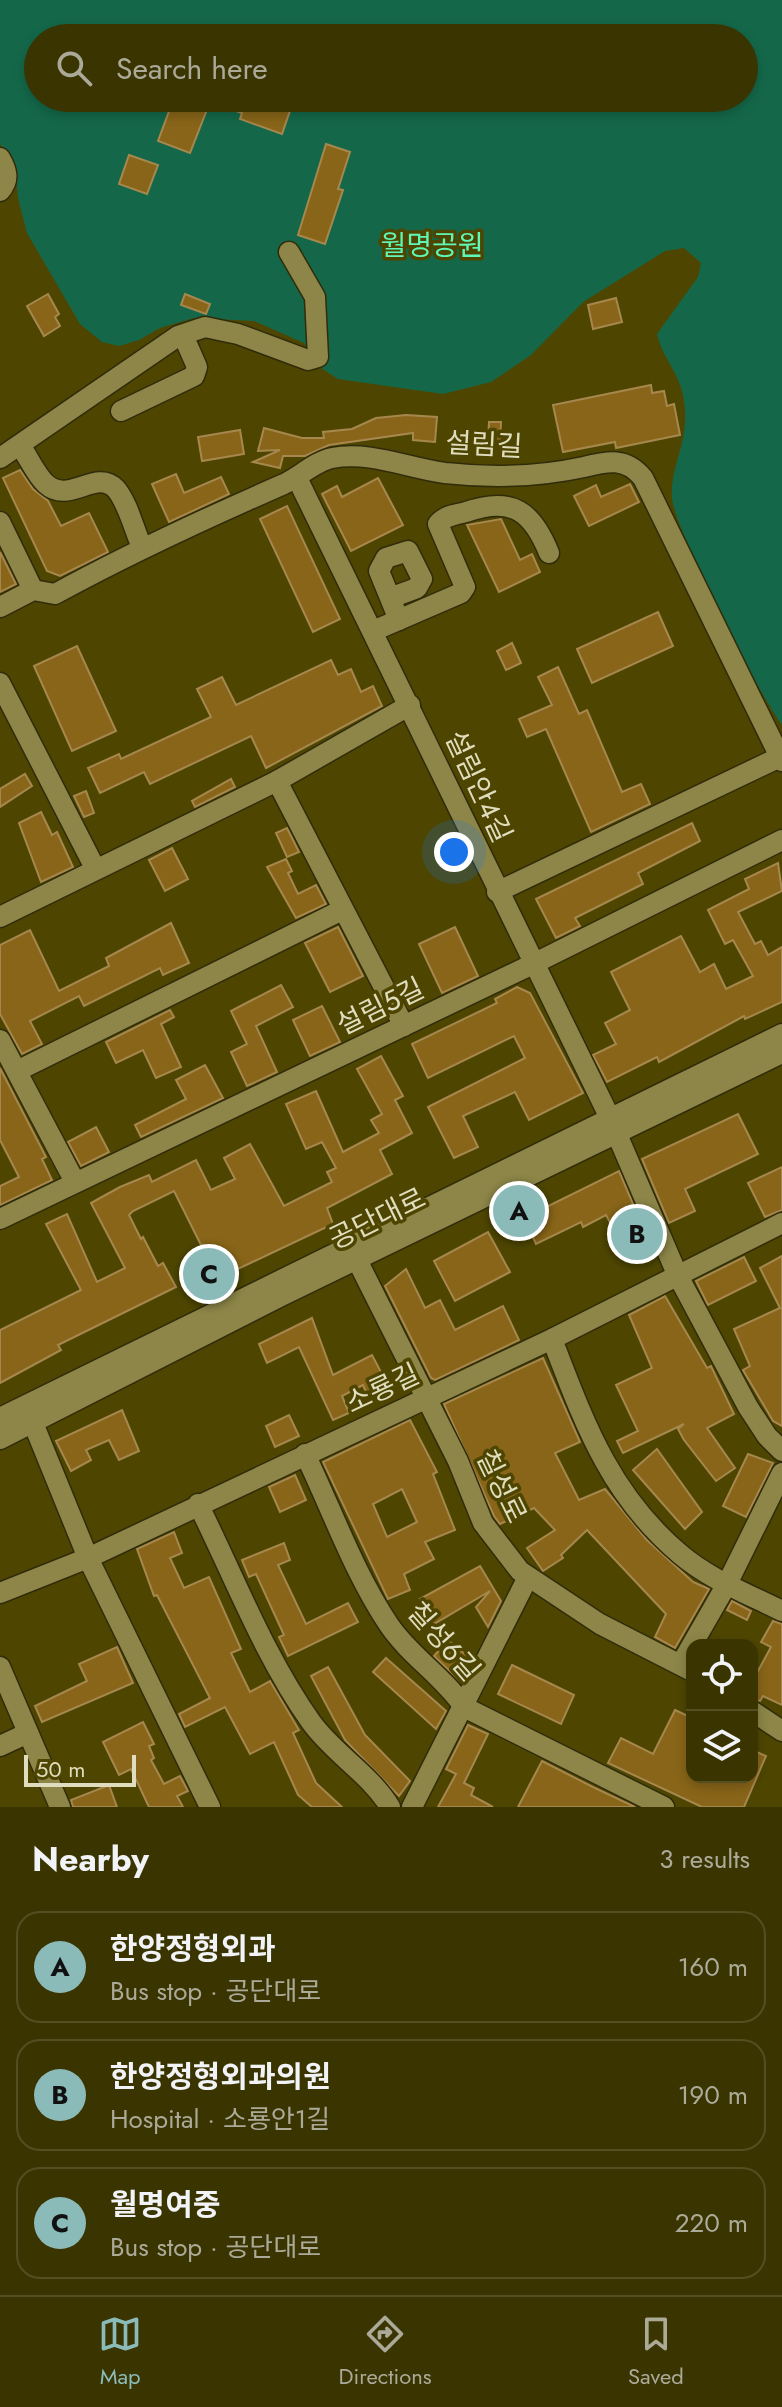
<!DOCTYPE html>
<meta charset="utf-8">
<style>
body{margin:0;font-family:Jost,"Noto Sans KR",sans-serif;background:#413c0a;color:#f1f3f6}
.controls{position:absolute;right:24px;bottom:24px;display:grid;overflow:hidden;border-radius:16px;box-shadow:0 4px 12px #0003}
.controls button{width:72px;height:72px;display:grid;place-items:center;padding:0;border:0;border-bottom:2px solid #544f22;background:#3a3400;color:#f1f3f6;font:40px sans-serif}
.scale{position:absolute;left:24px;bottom:20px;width:112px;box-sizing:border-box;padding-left:8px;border:4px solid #e0ddbe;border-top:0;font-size:22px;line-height:28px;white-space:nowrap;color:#e0ddbe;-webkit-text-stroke:6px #4e4600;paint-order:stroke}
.you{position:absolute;left:454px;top:852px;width:28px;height:28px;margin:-20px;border:6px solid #fff;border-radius:50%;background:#1a73e8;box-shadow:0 0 0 12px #1a73e833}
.badge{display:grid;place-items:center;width:52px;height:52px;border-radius:50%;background:#8bbbb9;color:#111;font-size:26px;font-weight:700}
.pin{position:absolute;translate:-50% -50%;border:4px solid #fff;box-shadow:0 2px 8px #0006}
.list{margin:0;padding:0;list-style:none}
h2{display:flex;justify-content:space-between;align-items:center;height:104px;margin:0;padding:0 32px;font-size:34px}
h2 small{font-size:26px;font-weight:400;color:#abaa99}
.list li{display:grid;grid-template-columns:52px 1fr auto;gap:24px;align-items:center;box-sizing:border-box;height:112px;margin:0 16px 16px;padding:0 16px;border:2px solid #544f22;border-radius:24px}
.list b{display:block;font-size:30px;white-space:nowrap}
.list p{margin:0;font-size:26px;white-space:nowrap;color:#abaa99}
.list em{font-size:26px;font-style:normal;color:#abaa99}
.icon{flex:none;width:44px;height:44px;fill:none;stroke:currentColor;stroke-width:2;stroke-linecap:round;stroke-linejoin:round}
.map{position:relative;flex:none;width:782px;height:1807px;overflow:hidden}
.search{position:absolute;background:#3a3400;box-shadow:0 4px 12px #0003;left:24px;right:24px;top:24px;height:88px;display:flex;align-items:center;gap:20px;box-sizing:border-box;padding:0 28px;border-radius:44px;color:#abaa99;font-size:30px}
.sheet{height:488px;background:#3a3400}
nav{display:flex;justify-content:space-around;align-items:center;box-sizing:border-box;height:112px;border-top:2px solid #544f22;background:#3a3400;font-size:22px;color:#abaa99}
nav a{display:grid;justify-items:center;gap:4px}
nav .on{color:#8bbbb9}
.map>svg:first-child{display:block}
</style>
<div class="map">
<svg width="782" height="1807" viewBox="0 0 782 1807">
<rect width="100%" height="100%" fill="#4e4600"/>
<path fill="#146849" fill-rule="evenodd" d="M0 0H782V725C759 694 675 531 672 498 670 462 692 441 683 395 679 373 662 357 657 334L698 277 701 263 684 248 665 251 583 302 531 355 491 382 443 394 338 379 318 366 304 343 254 321 194 318 160 328 139 340 119 346 102 342 80 324 27 233 18 198 15 163 0 144ZM38 38H744V98H38Z"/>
<g fill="#886518" stroke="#a6884f" stroke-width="2" fill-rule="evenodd">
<polygon points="174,98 273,98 292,105 282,134 240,119 242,113 210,102 190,153 158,141"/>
<polygon points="326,144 350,152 338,189 343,190 325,244 298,235"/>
<polygon points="129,155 158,165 147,194 119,184"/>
<polygon points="48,294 59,314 55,317 60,326 44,336 27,306"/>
<polygon points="185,294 210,304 206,314 181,305"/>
<polygon points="616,298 622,322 593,329 588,305"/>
<polygon points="651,385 652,393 664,391 667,406 674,404 680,435 616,448 615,442 563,452 553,405"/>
<polygon points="406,415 437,417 435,442 413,440 413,433 329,445 305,456 283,456 280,468 253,462 280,450 258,451 264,428 302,438 324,438 323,432 352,429 376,418"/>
<polygon points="489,422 501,422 500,442 488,442"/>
<polygon points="240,430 244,454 202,461 198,437"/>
<polygon points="20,470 33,489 48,501 61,526 89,513 108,552 60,576 47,571 3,478"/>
<polygon points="176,474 184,493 221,477 229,494 169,522 152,484"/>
<polygon points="378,478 403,525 351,551 322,494 337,486 342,497"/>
<polygon points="630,484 639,502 589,526 574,496 596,485 601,497"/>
<polygon points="287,506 340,619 313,632 260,519"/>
<polygon points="501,519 520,560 532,554 540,572 499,592 467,525"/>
<polygon points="0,552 16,584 0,592"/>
<polygon points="658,612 673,646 592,683 577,649"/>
<polygon points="512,643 521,663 506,670 497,651"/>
<polygon points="77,646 116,731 72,751 34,666"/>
<polygon points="331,660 338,675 351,669 361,692 373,686 382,706 266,768 251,736 150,784 144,772 100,793 88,768 119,754 121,759 211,717 197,689 222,677 236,705"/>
<polygon points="558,667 579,714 587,710 622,792 641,784 650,804 591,832 546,729 527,737 519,719 552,705 538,677"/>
<polygon points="25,774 32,786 0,807 0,789"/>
<polygon points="231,779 235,787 195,807 192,801"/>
<polygon points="86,791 94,813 84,817 74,796"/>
<polygon points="41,812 52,835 57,832 73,867 41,882 19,823"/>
<polygon points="692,823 700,841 638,873 643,884 575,918 580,926 556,938 536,899"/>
<polygon points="287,828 299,852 287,857 276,833"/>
<polygon points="172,848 188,879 165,891 149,860"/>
<polygon points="286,859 292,871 288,873 298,894 316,885 326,904 296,918 267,867"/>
<polygon points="778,863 782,891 738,912 755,944 761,941 768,955 782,947 782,1002 745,1019 744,1016 659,1062 657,1057 607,1082 593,1055 616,1044 605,1023 630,1010 611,972 681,936 700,972 714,964 726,989 753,976 733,940 725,944 708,910 749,889 745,879"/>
<polygon points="171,923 189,963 163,975 160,968 84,1006 79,996 30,1021 42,1044 22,1054 0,1014 0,945 30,930 59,991 109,966 106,958"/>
<polygon points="338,927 363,976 330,992 305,943"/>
<polygon points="455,927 478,976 442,993 419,944"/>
<polygon points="281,985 293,1007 256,1026 277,1072 247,1086 231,1052 247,1044 231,1011"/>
<polygon points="517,987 530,993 583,1093 529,1120 515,1092 463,1116 478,1147 454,1158 428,1107 525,1058 514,1036 428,1078 412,1044 497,1003 495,999"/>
<polygon points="322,1006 340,1042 310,1056 293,1020"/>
<polygon points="170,1010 174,1017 161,1024 181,1067 156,1078 143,1050 116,1063 106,1042"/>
<polygon points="381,1056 403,1096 395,1100 412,1133 380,1150 392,1174 327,1208 333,1224 208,1283 194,1253 203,1249 174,1191 133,1211 129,1215 141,1239 143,1237 158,1266 163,1263 176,1287 58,1345 61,1350 0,1383 0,1330 81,1290 46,1224 67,1214 97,1282 125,1268 91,1203 120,1187 149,1175 152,1182 196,1160 211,1190 235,1179 224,1158 250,1144 284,1206 332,1182 327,1172 336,1168 322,1142 306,1149 286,1104 316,1091 343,1152 379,1133 371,1120 382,1114 357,1069"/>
<polygon points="205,1065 223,1098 141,1137 135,1125 186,1099 176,1080"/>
<polygon points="0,1068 46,1157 42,1159 52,1180 0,1205 0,1186 19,1177 0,1140"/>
<polygon points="738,1114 758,1154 685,1189 695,1211 669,1223 642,1159"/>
<polygon points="96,1127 109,1152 81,1166 68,1142"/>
<polygon points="782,1167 782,1210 765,1217 748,1183"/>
<polygon points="619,1171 639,1218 614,1230 606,1215 583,1227 581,1222 536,1244 524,1218"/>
<polygon points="488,1232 510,1272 455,1301 434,1261"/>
<polygon points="782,1256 782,1426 773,1421 743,1370 750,1366 734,1329 780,1308 760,1268"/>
<polygon points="744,1257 756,1281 708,1305 696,1281"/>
<polygon points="406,1269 425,1308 440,1300 455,1330 503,1306 519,1340 435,1380 431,1378 385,1286"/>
<polygon points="665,1296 707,1368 711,1366 734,1414 707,1428 735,1468 716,1481 684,1440 678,1429 684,1424 623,1453 617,1441 638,1431 616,1385 652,1368 629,1315"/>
<polygon points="312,1318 333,1375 372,1355 392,1393 370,1402 363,1385 342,1396 349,1413 333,1420 299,1347 267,1363 259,1344"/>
<polygon points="543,1358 580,1442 555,1453 579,1500 605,1489 647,1540 693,1582 709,1589 675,1648 655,1637 666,1614 587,1530 561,1555 563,1558 543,1571 527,1548 555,1530 534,1508 500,1524 494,1516 444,1404"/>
<polygon points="122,1410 139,1451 119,1460 109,1440 86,1450 91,1460 71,1471 56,1441"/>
<polygon points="289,1415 299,1436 275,1447 266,1426"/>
<path d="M410 1420 437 1472 433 1474 455 1530 425 1542 434 1559 404 1574 410 1590 388 1599 323 1462ZM402 1489 417 1522 387 1537 373 1504Z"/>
<polygon points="657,1449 702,1512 685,1529 633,1470"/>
<polygon points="748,1454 773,1463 746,1517 723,1506"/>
<polygon points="295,1475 306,1500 280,1512 269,1487"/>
<polygon points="174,1532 182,1553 170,1558 184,1588 209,1577 241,1649 231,1653 250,1692 270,1681 299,1730 293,1733 316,1783 342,1807 312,1807 298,1795 274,1742 250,1754 225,1707 185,1727 179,1714 210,1698 157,1595 154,1596 137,1549"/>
<polygon points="284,1543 290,1560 278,1565 306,1624 348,1603 358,1622 288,1656 279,1637 284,1635 256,1574 249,1577 242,1560"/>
<polygon points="480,1566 501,1601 488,1627 476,1607 490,1591 434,1624 420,1599"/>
<polygon points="732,1601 751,1611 747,1620 727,1610"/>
<polygon points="773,1621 782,1624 782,1705 763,1696 760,1701 752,1698 752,1682 771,1647 761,1642"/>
<polygon points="448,1640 472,1660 460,1681 434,1656"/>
<polygon points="117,1647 133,1683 42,1722 35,1706 87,1681 79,1664"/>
<polygon points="386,1658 446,1711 436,1729 373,1672"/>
<polygon points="512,1665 574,1695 561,1724 498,1694"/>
<polygon points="328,1667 365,1735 410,1781 399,1796 345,1740 311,1676"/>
<polygon points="675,1710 692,1718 692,1777 752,1777 752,1750 766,1756 744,1807 702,1807 608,1763 621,1738 653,1754"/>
<polygon points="143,1722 154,1744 149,1746 154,1758 151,1760 164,1784 180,1776 188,1791 177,1796 183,1807 149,1807 131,1769 119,1775 103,1742"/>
<polygon points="468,1725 488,1734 464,1783 474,1788 471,1795 493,1807 438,1807 456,1774 446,1769"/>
<polygon points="542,1761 593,1787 635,1807 518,1807"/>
<polygon points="109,1785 117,1807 73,1807 71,1800"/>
</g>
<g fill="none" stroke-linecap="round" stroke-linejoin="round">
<defs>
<g id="minor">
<path d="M0 158C7 170 10 180 0 191"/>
<polyline points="121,411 194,376 197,367 183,335"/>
<path d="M21 447C29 458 36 475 46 484 69 505 96 468 116 489 128 503 134 530 142 547"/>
<polyline points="0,458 178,336 205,327 238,334 308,360 318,357 315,297 289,252"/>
<polyline points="297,478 610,1118 677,1274 748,1407 767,1436 782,1451"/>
<polyline points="0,522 33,590"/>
<polyline points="390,598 417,588 422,579 408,551 386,558 379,571 399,620"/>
<path d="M0 607 33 590 55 594C130 553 206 518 284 484 299 477 316 461 332 458 371 451 407 468 445 473 491 478 538 477 584 467 608 461 626 457 643 478L782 761"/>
<path d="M373 631 461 593 465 587 438 524C445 515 456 515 466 512 512 496 532 511 549 553"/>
<polyline points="0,683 95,868"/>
<polyline points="277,781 404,1026"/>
<polyline points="497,892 780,757"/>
<polyline points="0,917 277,781 410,705"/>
<polyline points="0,1040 75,1182"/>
<polyline points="17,1071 342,910"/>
<polyline points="0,1219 533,964 782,840"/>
<polyline points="351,1248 458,1461 483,1523 520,1571 600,1624 692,1671"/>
<path d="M552 1339C584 1422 609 1494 680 1554 709 1579 748 1594 782 1611"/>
<polyline points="29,1413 88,1558 210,1807"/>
<polyline points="0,1418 782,1034"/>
<polyline points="0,1439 281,1296 782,1053"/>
<path d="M305 1454C332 1510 354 1573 389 1625 410 1656 443 1676 464 1707L664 1807"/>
<path d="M198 1504C234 1576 264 1656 311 1722 333 1753 370 1774 390 1807"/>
<polyline points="0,1593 88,1558 552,1339 782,1223"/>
<polyline points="681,1664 727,1584 782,1473"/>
<polyline points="0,1667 60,1807"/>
<polyline points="752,1711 782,1731"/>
<polyline points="0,1746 28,1733"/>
<polyline points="412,1807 528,1577"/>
</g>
</defs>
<use href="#minor" stroke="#302c0b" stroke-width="23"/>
<use href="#minor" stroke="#8d8648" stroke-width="20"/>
</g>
<g text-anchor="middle" stroke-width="7" stroke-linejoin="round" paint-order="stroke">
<g font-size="28" fill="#5ff7b8" stroke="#4e4600">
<text x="432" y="255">월명공원</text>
</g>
<g font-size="28" fill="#e0ddbe" stroke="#4e4600">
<text transform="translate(484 444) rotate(3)" y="10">설림길</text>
<text transform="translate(479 786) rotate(65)" y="10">설림안4길</text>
<text transform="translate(380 1006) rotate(-26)" y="10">설림5길</text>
<text transform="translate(377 1218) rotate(-26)" y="10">공단대로</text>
<text transform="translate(382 1388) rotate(-25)" y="10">소룡길</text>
<text transform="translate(502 1486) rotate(64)" y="10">칠성로</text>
<text transform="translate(444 1641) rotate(49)" y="10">칠성6길</text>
</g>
</g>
</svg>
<div class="controls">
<button><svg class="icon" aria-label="locate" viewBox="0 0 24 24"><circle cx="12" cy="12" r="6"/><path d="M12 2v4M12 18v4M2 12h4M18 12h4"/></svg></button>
<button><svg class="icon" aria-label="layers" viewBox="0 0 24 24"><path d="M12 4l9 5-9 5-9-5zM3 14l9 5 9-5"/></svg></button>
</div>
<div class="scale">50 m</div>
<div class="you"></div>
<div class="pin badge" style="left:519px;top:1211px">A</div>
<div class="pin badge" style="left:637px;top:1234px">B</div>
<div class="pin badge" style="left:209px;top:1274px">C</div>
<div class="search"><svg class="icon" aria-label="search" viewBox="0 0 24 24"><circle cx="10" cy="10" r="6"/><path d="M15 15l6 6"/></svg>Search here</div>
</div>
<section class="sheet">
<h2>Nearby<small>3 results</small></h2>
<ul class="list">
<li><span class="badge">A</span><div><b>한양정형외과</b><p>Bus stop · 공단대로</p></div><em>160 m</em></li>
<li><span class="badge">B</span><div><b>한양정형외과의원</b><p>Hospital · 소룡안1길</p></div><em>190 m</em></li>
<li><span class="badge">C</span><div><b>월명여중</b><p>Bus stop · 공단대로</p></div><em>220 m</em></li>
</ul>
</section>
<nav>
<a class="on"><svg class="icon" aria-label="map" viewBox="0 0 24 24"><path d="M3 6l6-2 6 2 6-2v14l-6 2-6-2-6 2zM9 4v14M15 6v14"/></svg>Map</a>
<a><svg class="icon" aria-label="directions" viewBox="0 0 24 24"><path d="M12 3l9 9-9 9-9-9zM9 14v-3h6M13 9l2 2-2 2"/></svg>Directions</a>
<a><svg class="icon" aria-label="saved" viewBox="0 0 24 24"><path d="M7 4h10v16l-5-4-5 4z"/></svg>Saved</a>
</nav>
